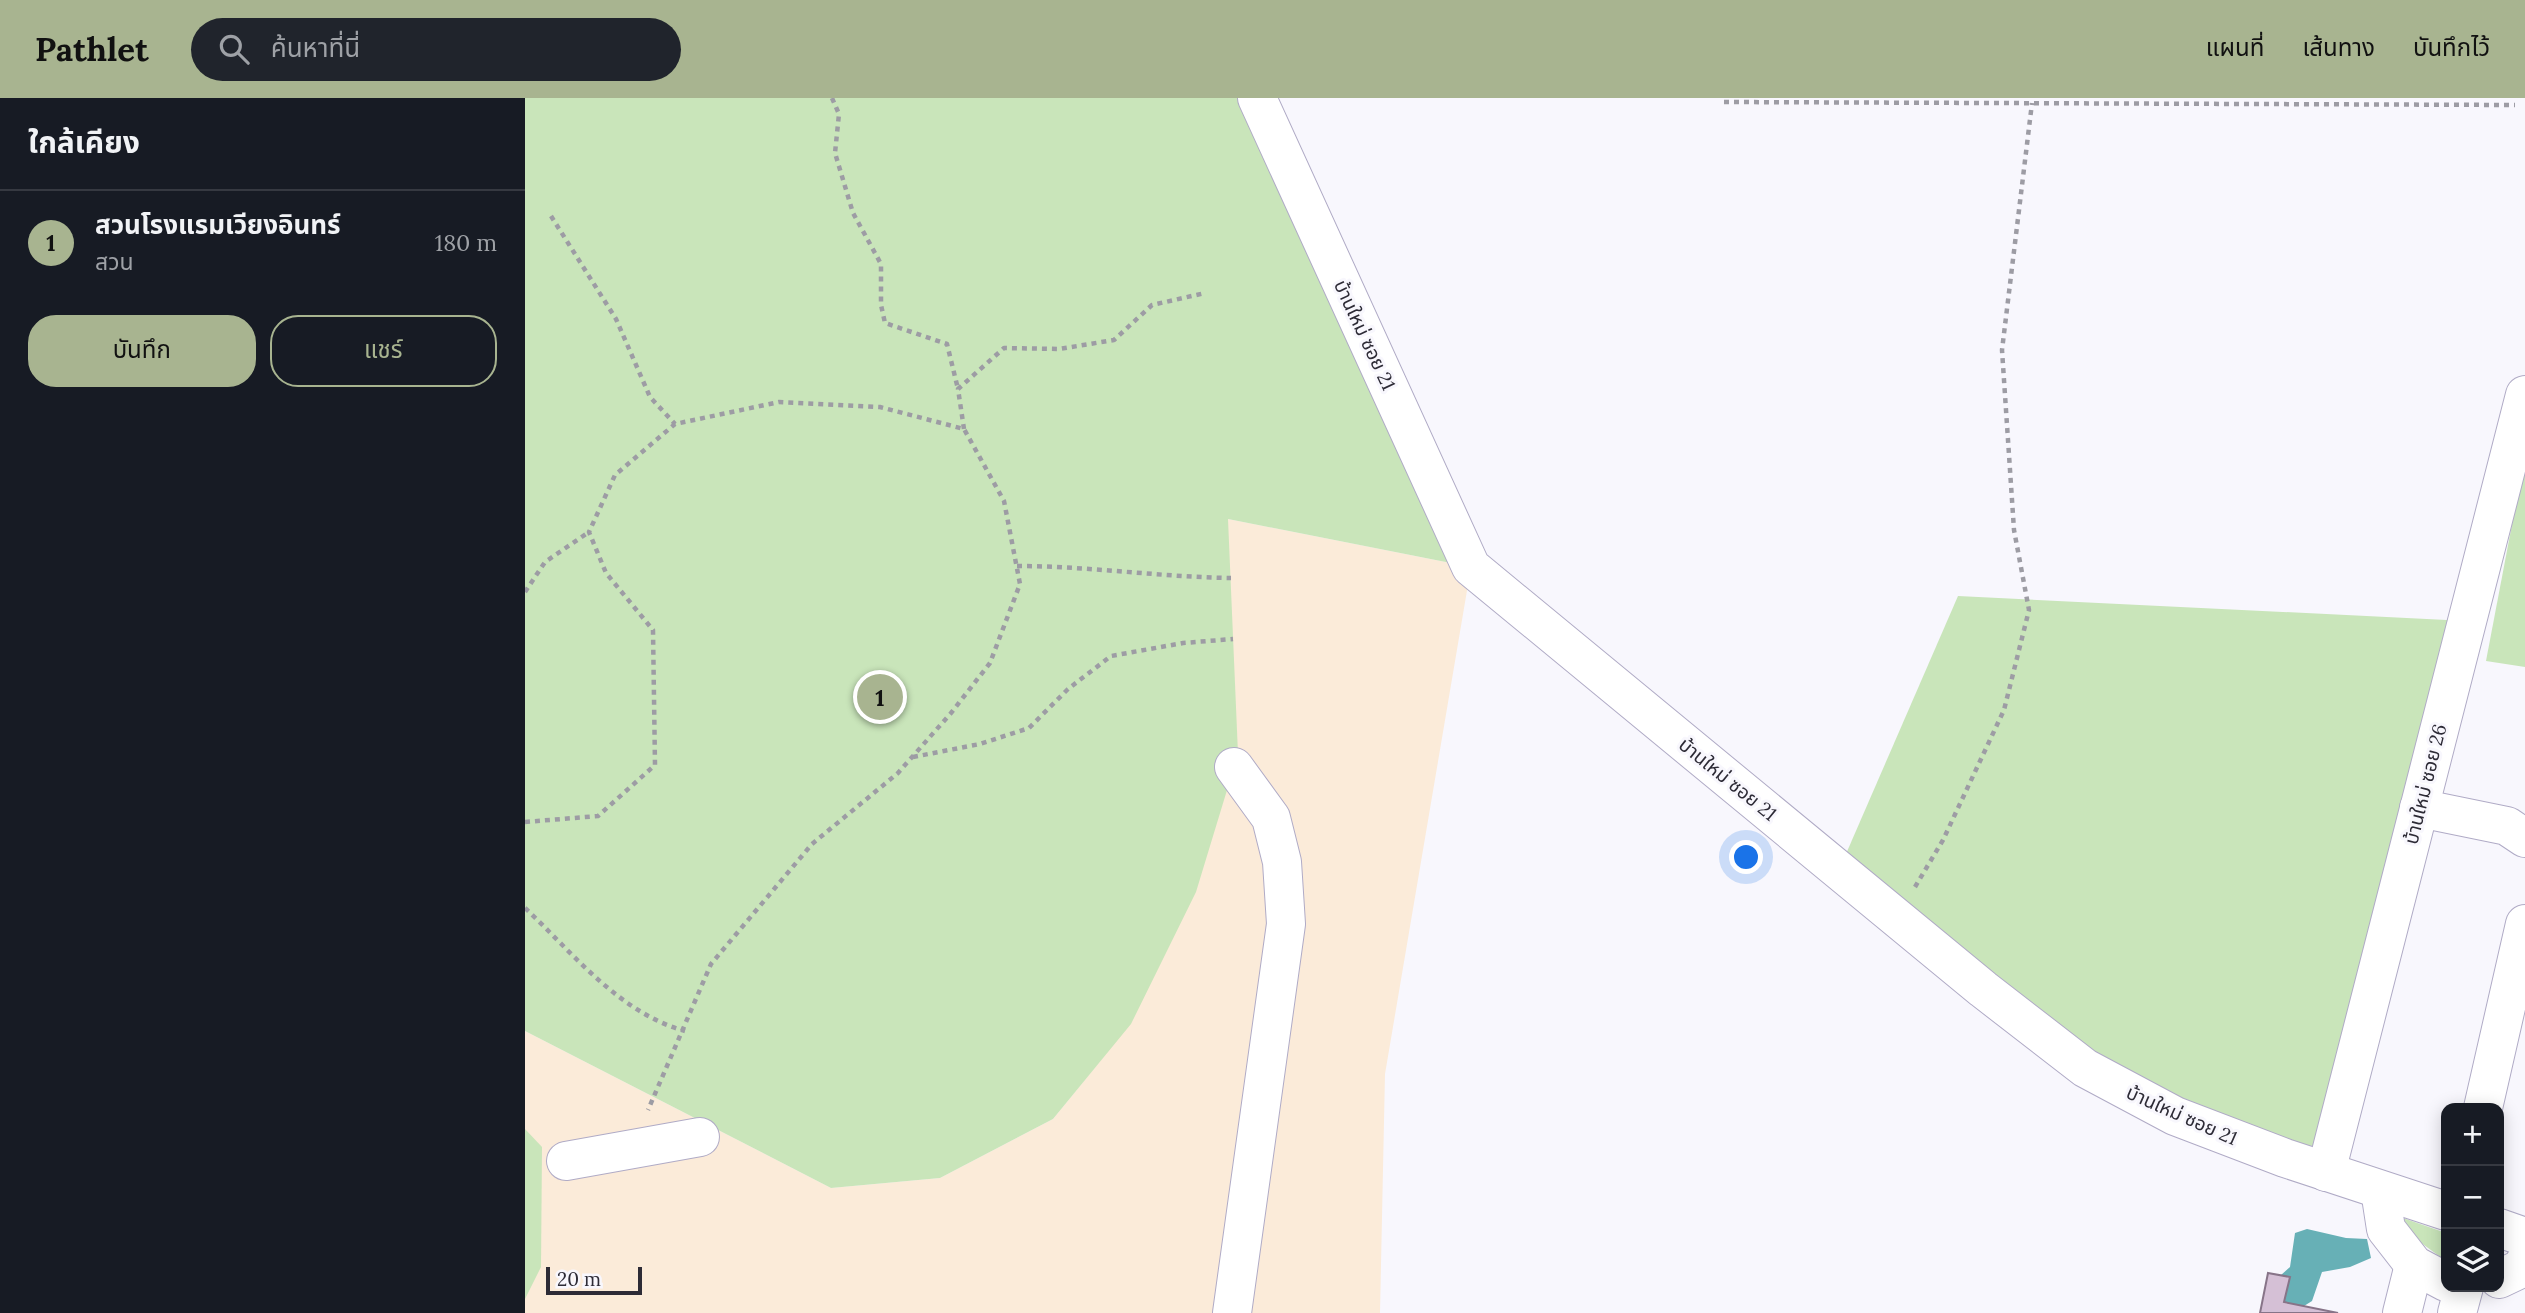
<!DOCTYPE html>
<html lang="th">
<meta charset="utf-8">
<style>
body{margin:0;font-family:Lora,"Noto Sans Thai",serif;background:#20242c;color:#f1f3f6}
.controls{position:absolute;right:21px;bottom:21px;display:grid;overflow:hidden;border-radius:14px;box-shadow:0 4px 18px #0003}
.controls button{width:63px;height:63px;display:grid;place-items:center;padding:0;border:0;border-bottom:2px solid #363941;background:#171b24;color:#f1f3f6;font:35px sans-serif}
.scale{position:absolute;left:21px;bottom:18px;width:96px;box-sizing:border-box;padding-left:7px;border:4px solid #2d2b36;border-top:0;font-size:19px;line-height:24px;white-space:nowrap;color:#2d2b36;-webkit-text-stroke:5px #f8f7fd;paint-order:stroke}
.you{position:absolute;left:1222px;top:760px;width:24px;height:24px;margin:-18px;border:5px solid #fff;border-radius:50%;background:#1a73e8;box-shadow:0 0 0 10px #1a73e833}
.badge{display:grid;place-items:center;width:46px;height:46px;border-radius:50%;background:#a8b490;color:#111;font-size:23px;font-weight:700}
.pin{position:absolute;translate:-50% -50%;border:4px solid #fff;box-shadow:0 2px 7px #0006}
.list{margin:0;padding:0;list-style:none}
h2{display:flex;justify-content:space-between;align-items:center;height:91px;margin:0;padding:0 28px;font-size:30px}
h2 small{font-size:23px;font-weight:400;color:#9ea1a6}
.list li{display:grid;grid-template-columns:46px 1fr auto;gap:21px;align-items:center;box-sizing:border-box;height:105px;padding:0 28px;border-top:2px solid #363941}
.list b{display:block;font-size:26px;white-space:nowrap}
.list p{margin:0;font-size:23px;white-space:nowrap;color:#9ea1a6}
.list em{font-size:23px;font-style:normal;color:#9ea1a6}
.actions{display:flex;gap:14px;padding:21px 28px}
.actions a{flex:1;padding:16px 0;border:2px solid #a8b490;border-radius:28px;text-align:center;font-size:24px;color:#a8b490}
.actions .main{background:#a8b490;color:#111}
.icon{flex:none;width:38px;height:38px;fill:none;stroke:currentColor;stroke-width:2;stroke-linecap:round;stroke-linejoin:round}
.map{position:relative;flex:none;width:2000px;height:1215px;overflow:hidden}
header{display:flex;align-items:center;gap:42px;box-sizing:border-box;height:98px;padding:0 35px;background:#a8b490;color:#111}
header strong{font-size:33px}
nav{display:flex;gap:38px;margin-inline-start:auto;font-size:24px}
.search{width:490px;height:63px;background:#20242c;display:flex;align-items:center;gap:18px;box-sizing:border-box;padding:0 24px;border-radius:38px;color:#9ea1a6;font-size:26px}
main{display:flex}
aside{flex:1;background:#171b24}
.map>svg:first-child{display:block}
</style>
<header>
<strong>Pathlet</strong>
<div class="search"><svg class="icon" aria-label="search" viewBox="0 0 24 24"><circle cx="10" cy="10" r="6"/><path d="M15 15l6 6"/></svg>ค้นหาที่นี่</div>
<nav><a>แผนที่</a><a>เส้นทาง</a><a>บันทึกไว้</a></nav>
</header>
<main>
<aside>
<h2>ใกล้เคียง<small></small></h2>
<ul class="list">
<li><span class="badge">1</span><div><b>สวนโรงแรมเวียงอินทร์</b><p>สวน</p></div><em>180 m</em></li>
</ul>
<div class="actions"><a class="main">บันทึก</a><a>แชร์</a></div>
</aside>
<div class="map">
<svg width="2000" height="1215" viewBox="0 0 2000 1215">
<rect width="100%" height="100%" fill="#f8f7fd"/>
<polygon fill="#fbebd9" points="703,421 946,469 860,976 855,1215 0,1215 0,933 306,1090 415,1080 528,1021 580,957"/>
<g fill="#c9e5ba">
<polygon points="0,0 732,0 946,469 703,421 713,656 671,794 606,926 528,1021 415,1080 306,1090 0,933"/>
<polygon points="2000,358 2000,569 1961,563"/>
<polygon points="1433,498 1942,523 1801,1074 1650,1018 1314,772"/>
<polygon points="0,1031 17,1049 16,1169 0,1201"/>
<polygon points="1878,1120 1921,1135 1921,1163 1888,1139"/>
</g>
<polygon fill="#67b0b6" points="1782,1131 1821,1140 1842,1141 1846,1160 1825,1169 1797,1174 1787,1203 1779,1208 1759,1204 1765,1179 1756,1177 1765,1169 1770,1135"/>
<polygon fill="#d5c0d6" stroke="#877488" stroke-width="2" points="1743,1175 1765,1179 1759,1204 1813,1215 1735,1215"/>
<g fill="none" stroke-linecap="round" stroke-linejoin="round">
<defs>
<g id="minor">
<polyline points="732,0 946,469 1458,891 1560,970 1650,1018 1760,1060 1921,1113"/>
<polyline points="1894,710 1982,728 2000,740"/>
<polyline points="1958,1010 2000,826"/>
<polyline points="41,1063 175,1039"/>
<polyline points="1801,1074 2000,297"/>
<polyline points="1855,1092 1861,1131 1889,1167 1921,1184"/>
<polyline points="1974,1130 2000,1139"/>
<polyline points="1974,1181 1995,1171 2000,1164"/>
<polyline points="707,1215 761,826 757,764 746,720 709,669"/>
<polyline points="1877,1215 1889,1167"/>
<polyline points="1932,1215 1939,1189"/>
</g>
</defs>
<use href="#minor" stroke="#b0abc6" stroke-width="40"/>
<g stroke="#9d9ca4" stroke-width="4.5" stroke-dasharray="5 5" stroke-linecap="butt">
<polyline points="307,0 314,16 310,55 328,115 356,166 356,207 360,225 422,246 433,291"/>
<polyline points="1199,4 1990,7"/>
<polyline points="26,118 91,221 125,299 150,326"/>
<polyline points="439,331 433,291 479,250 534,251 589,242 627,207 680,195"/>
<path d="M492 468C563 468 634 479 706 480"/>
<polyline points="0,494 20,464 64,434"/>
<polyline points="388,659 455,646 504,630 543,591 586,558 658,545 708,541"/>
<polyline points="0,724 73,718 130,667 128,532 81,475 64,434 90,377 150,326 254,304 355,309 439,331 479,403 495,486 465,565 426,615 373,675 287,746 186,866 123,1012"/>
<polyline points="1390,789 1418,742 1479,612 1504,512 1489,432 1477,252 1507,5"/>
<path d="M0 810C48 855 94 915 160 933"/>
</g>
<use href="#minor" stroke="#fff" stroke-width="38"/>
</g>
<g text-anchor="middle" stroke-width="6" stroke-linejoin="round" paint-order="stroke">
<g font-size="19" fill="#2d2b36" stroke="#f8f7fd">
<text transform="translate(840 237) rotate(65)" y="7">บ้านใหม่ ซอย 21</text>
<text transform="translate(1203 681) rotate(39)" y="7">บ้านใหม่ ซอย 21</text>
<text transform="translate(1900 686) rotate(-76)" y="7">บ้านใหม่ ซอย 26</text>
<text transform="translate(1657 1017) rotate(24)" y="7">บ้านใหม่ ซอย 21</text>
</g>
</g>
</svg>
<div class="controls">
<button>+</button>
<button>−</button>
<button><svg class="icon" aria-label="layers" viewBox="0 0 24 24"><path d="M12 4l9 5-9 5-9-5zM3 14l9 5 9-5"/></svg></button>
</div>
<div class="scale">20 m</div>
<div class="you"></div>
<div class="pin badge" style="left:355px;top:599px">1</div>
</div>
</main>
